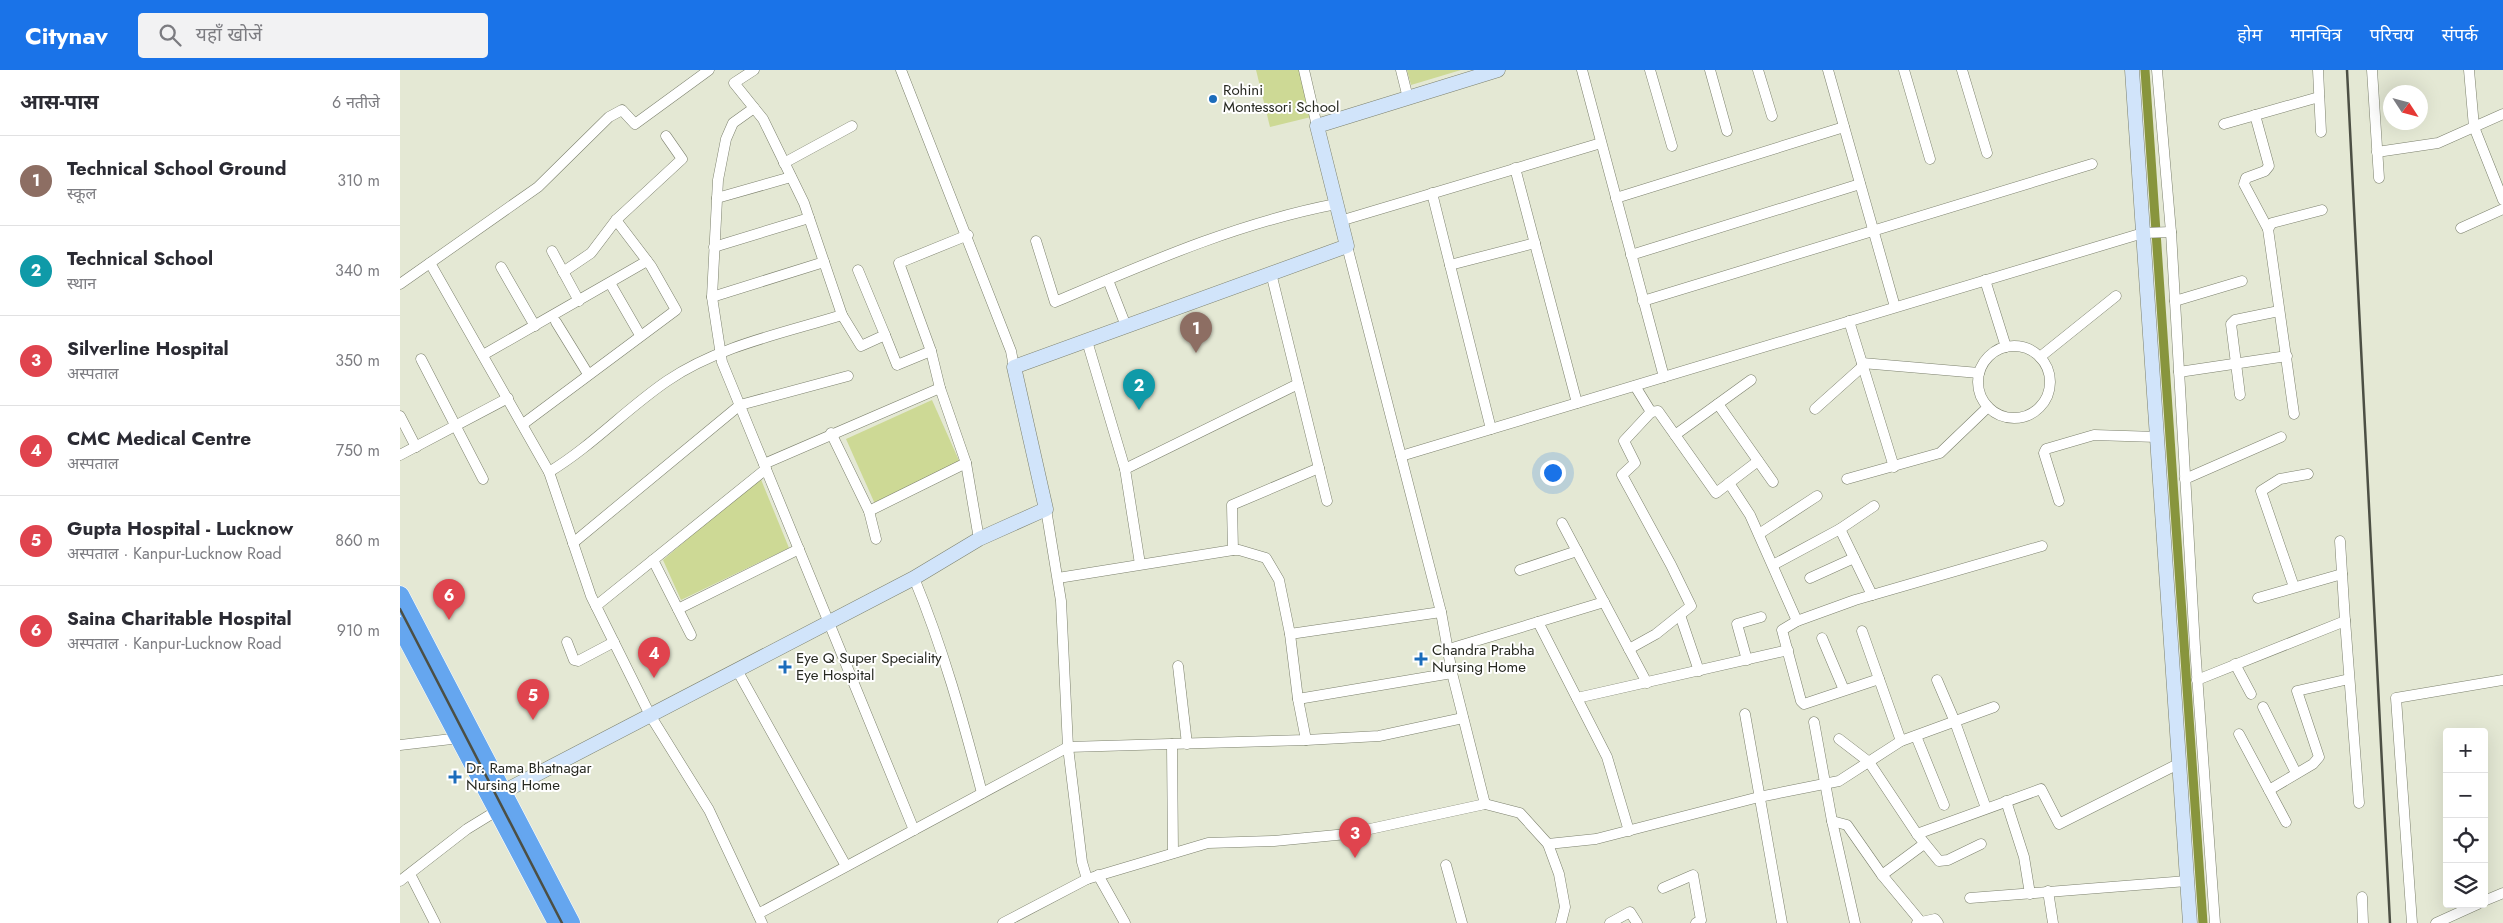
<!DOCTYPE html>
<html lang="hi">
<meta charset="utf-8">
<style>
body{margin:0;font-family:Jost,"Noto Sans Devanagari",sans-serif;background:#f2f2f3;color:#2b2b33}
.controls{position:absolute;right:15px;bottom:15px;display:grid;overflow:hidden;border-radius:5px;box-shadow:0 5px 20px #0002}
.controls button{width:45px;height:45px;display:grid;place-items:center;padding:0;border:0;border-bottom:1px solid #e1e1e2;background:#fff;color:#2b2b33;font:25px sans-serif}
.compass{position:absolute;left:1983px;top:15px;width:45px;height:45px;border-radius:50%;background:#fff;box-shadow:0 5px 20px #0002;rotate:126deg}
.you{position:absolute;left:1152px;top:402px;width:18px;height:18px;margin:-12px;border:4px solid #fff;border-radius:50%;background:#1a73e8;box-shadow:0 0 0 8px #1a73e833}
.badge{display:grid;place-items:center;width:32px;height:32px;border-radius:50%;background:#1a73e8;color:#fff;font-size:16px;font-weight:700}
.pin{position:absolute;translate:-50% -41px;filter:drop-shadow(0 1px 2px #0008)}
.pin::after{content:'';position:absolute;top:26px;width:18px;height:15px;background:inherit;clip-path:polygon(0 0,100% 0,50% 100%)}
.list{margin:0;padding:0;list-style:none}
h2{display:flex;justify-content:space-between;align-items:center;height:65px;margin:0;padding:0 20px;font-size:21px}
h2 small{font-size:16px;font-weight:400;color:#7c7c81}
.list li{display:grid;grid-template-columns:32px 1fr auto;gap:15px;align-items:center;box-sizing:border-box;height:90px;padding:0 20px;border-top:1px solid #e1e1e2}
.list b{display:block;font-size:19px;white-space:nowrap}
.list p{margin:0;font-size:16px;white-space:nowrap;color:#7c7c81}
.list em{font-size:16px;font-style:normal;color:#7c7c81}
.icon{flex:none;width:28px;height:28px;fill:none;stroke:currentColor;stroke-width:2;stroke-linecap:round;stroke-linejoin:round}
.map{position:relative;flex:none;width:2103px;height:853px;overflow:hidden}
header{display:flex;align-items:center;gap:30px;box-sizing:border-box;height:70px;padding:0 25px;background:#1a73e8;color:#fff}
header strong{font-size:24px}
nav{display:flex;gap:28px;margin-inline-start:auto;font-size:18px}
.search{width:350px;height:45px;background:#f2f2f3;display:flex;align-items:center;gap:12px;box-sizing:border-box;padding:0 18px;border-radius:5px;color:#7c7c81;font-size:19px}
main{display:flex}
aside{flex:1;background:#fff}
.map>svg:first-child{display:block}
</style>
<header>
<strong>Citynav</strong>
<div class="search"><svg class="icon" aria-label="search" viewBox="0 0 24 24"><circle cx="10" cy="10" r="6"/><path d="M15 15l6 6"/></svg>यहाँ खोजें</div>
<nav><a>होम</a><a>मानचित्र</a><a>परिचय</a><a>संपर्क</a></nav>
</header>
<main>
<aside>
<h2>आस-पास<small>6 नतीजे</small></h2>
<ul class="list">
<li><span class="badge" style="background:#8d6e63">1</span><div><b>Technical School Ground</b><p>स्कूल</p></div><em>310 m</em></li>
<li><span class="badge" style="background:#0f9aa8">2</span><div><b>Technical School</b><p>स्थान</p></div><em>340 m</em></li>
<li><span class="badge" style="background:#e0444e">3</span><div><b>Silverline Hospital</b><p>अस्पताल</p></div><em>350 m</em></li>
<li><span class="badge" style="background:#e0444e">4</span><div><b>CMC Medical Centre</b><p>अस्पताल</p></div><em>750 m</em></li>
<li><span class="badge" style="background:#e0444e">5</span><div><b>Gupta Hospital - Lucknow</b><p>अस्पताल · Kanpur-Lucknow Road</p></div><em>860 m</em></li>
<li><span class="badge" style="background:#e0444e">6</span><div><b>Saina Charitable Hospital</b><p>अस्पताल · Kanpur-Lucknow Road</p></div><em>910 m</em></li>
</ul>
</aside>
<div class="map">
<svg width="2103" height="853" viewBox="0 0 2103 853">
<rect width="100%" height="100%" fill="#e4e8d4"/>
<g fill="#cdd995">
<polygon points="856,0 899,0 911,47 870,57"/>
<polygon points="1007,0 1061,0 1011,15"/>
<polygon points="532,330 561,395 475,434 446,369"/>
<polygon points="360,407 389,478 281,530 263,490"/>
</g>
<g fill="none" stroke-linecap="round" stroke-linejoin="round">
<polyline stroke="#88953d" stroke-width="9" points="1745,0 1803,853"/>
<defs>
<g id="street">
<polyline points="354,0 334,13 363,49 404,133 442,245 461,276 485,265 458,200"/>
<polyline points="501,0 611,281 614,297"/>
<polyline points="904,0 917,56"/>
<polyline points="1001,0 1008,28"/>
<polyline points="1182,0 1264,307"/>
<polyline points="1250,0 1272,76"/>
<polyline points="1310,0 1327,61"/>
<polyline points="1358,0 1372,46"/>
<polyline points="1428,0 1495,237"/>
<polyline points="1504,0 1530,89"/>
<polyline points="1562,0 1587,83"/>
<polyline points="1757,0 1771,162 1795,577 1815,853"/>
<polyline points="1918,0 1921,62"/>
<polyline points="1972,0 1979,108"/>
<polyline points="2069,0 2074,57 2103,130"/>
<polyline points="354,38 333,53 326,69 318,110 312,227 322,292 514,760"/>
<polyline points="1855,45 1869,96 1865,101 1846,108 1844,114 1868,159"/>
<polyline points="1824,54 1919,27"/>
<polyline points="1977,82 2038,73 2103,44"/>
<polyline points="384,93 452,56"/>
<polyline points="1115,98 1177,333"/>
<polyline points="1032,123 1091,359"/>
<polyline points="317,128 391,107"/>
<polyline points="1216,128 1444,57"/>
<polyline points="940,151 1201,73"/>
<polyline points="2061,158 2103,139"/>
<polyline points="568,165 499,193 531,281 540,318 566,393 579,469"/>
<path d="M636 171 655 232C747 193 837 153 936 134"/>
<polyline points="947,176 1041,542 1052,603 1085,734"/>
<polyline points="314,177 409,148"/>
<polyline points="152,181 179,231"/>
<polyline points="1231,185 1460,114"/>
<polyline points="30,193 149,402 191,526 250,645 309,740 362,853"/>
<polyline points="1050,195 1135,173"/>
<polyline points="101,197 135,256"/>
<polyline points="163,202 191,183 216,150 282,89 266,66"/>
<polyline points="871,203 927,431"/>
<polyline points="708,210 726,256"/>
<polyline points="1585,210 1606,277"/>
<polyline points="210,213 240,265"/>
<polyline points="0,214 138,117 209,47 222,40 235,54 309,0"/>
<polyline points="312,227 424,192"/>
<polyline points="1243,231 1692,94"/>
<polyline points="1775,231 1842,211"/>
<polyline points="1449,251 1494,397"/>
<polyline points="156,252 188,304"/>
<polyline points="485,265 497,295 531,281"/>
<polyline points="687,271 725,399 740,494"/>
<circle cx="1614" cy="312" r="36"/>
<polyline points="83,285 247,191"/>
<polyline points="1640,287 1716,226"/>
<polyline points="21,289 83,409"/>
<polyline points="1462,293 1579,303"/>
<polyline points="1779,302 1887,286"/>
<polyline points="1235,316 1251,342 1258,341 1316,423 1358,391"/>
<polyline points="1840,325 1831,254 1835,250 1879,241"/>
<polyline points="1318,334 1373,412"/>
<polyline points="1415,339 1463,296"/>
<polyline points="1894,344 1868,159 1872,153 1922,140"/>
<polyline points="0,346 16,377"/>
<polyline points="123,354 276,240 251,196 216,150"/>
<polyline points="431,363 469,441 476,469"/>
<polyline points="1275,365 1351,310"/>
<polyline points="0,385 108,328"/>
<polyline points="1001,386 1743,163 1771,162"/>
<polyline points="364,394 540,318"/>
<polyline points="725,399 898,314"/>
<path d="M149 402C192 376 226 339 267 311 318 276 384 263 442 245"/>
<polyline points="1447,409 1540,383 1588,337"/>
<polyline points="1785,409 1881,367"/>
<polyline points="1329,413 1350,445 1397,551"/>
<polyline points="1659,431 1644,383 1646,379 1694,365 1757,367"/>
<polyline points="646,439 661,531 668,677 682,792 687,809"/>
<polyline points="469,441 566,393"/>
<polyline points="1162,453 1247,613"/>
<polyline points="1440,459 1472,525"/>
<polyline points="1359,464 1417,426"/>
<polyline points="173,473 340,335 448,306"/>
<polyline points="833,480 832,435 919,398"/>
<polyline points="253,490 291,565"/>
<polyline points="1373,495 1440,459 1474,436"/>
<polyline points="1120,500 1177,481"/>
<path d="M514 508C543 578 563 650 582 723"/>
<polyline points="658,508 833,480 839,480 866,488 879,510 890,564 898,629 906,670"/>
<polyline points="1410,508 1454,488"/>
<polyline points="1894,517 1861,421 1880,409 1908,404"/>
<polyline points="1858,528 1942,504"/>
<polyline points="196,536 366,399"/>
<polyline points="278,539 399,479"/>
<polyline points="1280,545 1299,601"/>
<polyline points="1945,550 1959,733"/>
<polyline points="1138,552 1207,687 1229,761"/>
<polyline points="1462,561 1501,671"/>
<polyline points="890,564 1041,542"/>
<polyline points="1422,568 1444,620"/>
<polyline points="167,572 174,590 178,591 214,572"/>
<polyline points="1049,579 1204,532"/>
<polyline points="1229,579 1256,564 1291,536 1271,495 1222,405 1235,393 1224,371 1251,342"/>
<polyline points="1347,590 1337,554 1361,547"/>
<polyline points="1835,594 1851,624"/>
<polyline points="778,596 787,674"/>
<polyline points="337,600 446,796"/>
<polyline points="1479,609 1404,634 1401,631 1382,560 1397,551 1455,530 1642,476"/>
<polyline points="1537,610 1555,652 1586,738"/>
<polyline points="1797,610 1945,551 1940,471"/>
<polyline points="1177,628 1388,580"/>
<polyline points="898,629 1052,603"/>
<polyline points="1863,637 1896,703"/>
<polyline points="1345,644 1382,853"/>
<polyline points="1414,652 1432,751 1455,853"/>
<polyline points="1839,664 1886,752"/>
<polyline points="1516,666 1544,735"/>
<polyline points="1439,669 1469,692 1517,764 1539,791 1548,790 1581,774"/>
<polyline points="772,674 773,783"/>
<polyline points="0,675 60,668"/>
<polyline points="1869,720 1913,694 1919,687 1897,621 1949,609"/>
<polyline points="1606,731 1624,787 1630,824"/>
<polyline points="1432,751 1447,755 1482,805 1521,852"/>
<polyline points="1517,764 1641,719 1659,754 1780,693"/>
<polyline points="1148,774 1196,769 1359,727 1439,711 1501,671 1594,637"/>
<polyline points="1046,795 1062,853"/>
<polyline points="10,804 35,853"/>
<polyline points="698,805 725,853"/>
<polyline points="1482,805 1524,774"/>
<polyline points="0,811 67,759 98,740"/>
<polyline points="1263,818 1293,805 1301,850 1296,853"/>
<polyline points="1648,821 1653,853"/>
<polyline points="1962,827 1963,853"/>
<polyline points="1570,828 1787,811"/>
<polyline points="2084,831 2103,823"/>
<polyline points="358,844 668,677 906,670 979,666 1063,648"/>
<polyline points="603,853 687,809 808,773 874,771 947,764 1085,734 1120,743 1148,774 1159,804 1165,837 1161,853"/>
<polyline points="1210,853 1230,842 1237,853"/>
<polyline points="1517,853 1535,849 1538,853"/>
<polyline points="2012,853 1996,628 2103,610"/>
<polyline points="2036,853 2078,834"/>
</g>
<g id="secondary">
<polyline points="1732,0 1790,853"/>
<polyline points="95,726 514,508 579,469 646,439 614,297 947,176 917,56 1098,0"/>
</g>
<g id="highway">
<polyline points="0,525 171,853"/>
<polyline points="0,556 157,853"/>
</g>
</defs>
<use href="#street" stroke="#7c806d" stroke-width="11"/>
<use href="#secondary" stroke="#7c806d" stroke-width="15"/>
<use href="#highway" stroke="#fff" stroke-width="19"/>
<use href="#street" stroke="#fff" stroke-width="10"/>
<use href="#secondary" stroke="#d1e4fa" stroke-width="14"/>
<use href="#highway" stroke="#65a6ef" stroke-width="18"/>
<g stroke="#4c4f44" stroke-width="2.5">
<polyline points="1947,0 1990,853"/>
<polyline points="0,539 162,853"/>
</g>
</g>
<g fill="#1b6cbb" stroke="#fff" stroke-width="2">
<circle cx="813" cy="29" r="5"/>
<path d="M1018.5 581.5h5v5h5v5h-5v5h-5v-5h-5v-5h5z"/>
<path d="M382.5 589.5h5v5h5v5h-5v5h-5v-5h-5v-5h5z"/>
<path d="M52.5 699.5h5v5h5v5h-5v5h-5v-5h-5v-5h5z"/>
</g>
<g text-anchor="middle" stroke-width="4" stroke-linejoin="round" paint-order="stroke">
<g font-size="15" fill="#272921" stroke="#fff" text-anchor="start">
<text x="823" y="25">Rohini<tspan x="823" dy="17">Montessori School</tspan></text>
<text x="1032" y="585">Chandra Prabha<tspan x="1032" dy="17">Nursing Home</tspan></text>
<text x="396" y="593">Eye Q Super Speciality<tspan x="396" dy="17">Eye Hospital</tspan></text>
<text x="66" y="703">Dr. Rama Bhatnagar<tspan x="66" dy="17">Nursing Home</tspan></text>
</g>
</g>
</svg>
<div class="controls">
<button>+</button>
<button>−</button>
<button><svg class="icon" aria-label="locate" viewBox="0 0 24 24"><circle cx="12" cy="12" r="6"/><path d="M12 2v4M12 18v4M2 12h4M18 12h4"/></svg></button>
<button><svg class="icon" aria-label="layers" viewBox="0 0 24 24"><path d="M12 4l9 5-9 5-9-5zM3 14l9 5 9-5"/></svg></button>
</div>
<svg class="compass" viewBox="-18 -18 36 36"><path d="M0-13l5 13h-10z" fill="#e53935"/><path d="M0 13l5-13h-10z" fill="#7c7c81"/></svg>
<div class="you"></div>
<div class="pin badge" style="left:796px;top:283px;background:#8d6e63">1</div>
<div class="pin badge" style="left:739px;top:340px;background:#0f9aa8">2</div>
<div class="pin badge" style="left:955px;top:788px;background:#e0444e">3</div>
<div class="pin badge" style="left:254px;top:608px;background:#e0444e">4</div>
<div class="pin badge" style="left:133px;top:650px;background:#e0444e">5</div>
<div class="pin badge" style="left:49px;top:550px;background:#e0444e">6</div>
</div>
</main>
